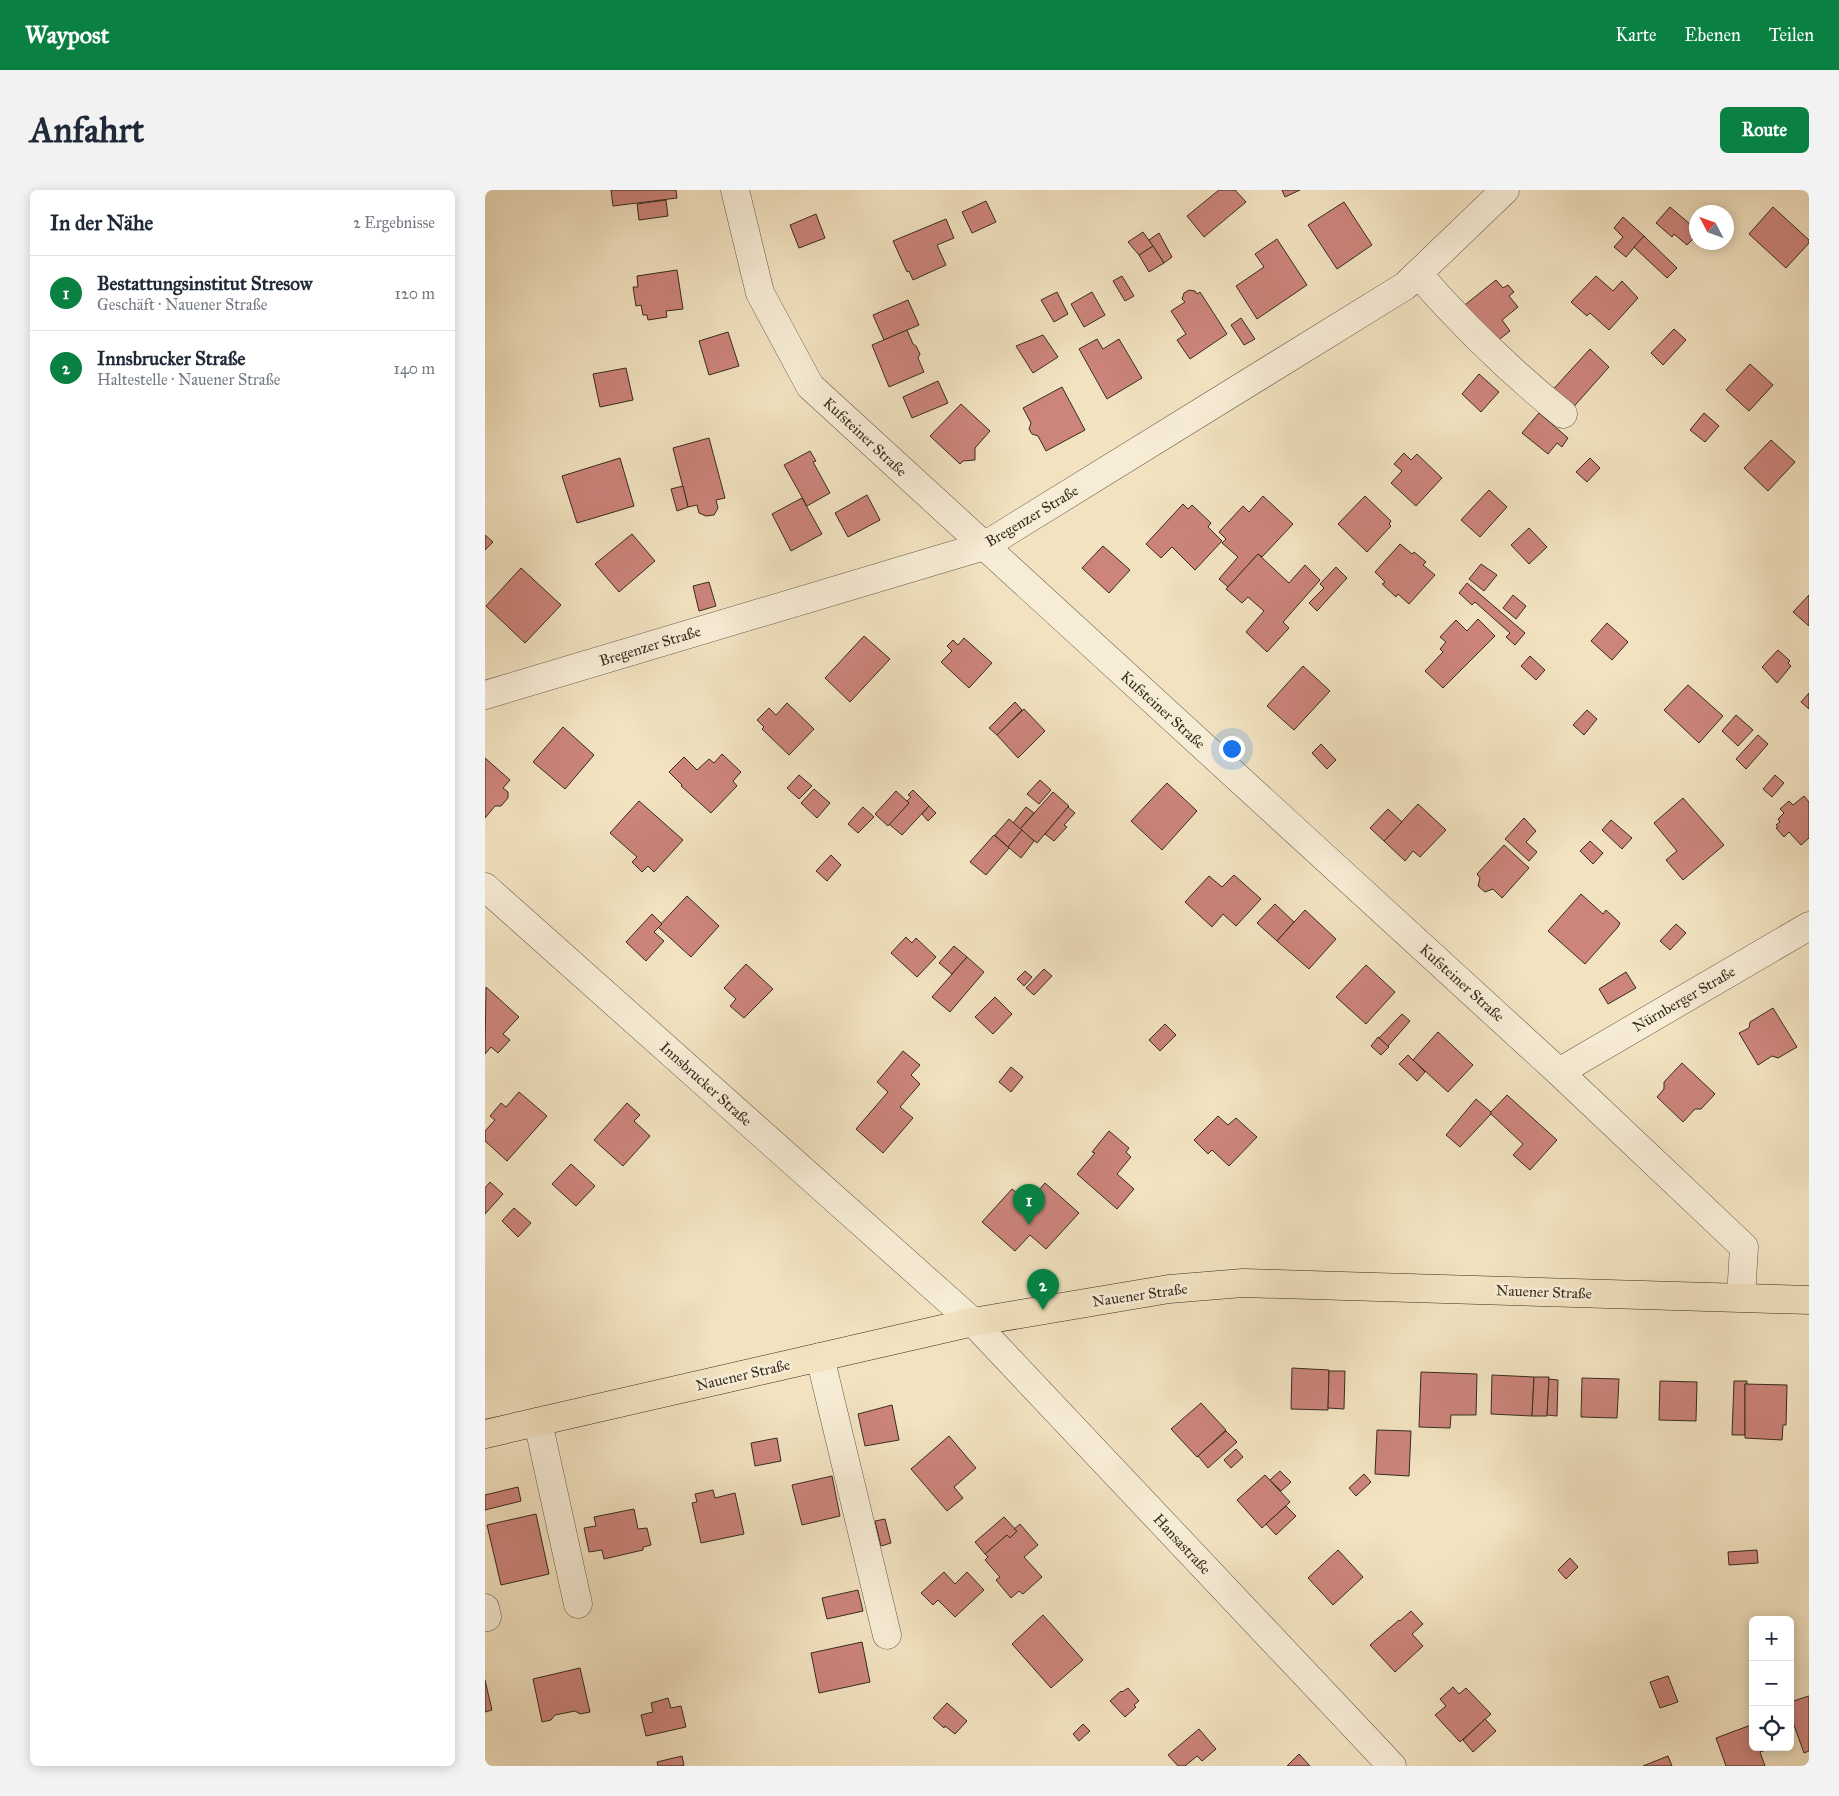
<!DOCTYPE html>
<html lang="de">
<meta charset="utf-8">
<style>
body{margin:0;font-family:"IM FELL Great Primer",serif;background:#f2f2f3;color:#1f2937}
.controls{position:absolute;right:15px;bottom:15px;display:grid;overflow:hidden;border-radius:8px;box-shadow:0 2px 12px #0003}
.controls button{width:45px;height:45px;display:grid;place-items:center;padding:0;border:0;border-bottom:1px solid #e0e1e3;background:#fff;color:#1f2937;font:25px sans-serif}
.compass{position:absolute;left:1204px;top:15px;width:45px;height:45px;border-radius:50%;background:#fff;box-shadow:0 2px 12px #0003;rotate:311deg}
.you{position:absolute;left:746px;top:558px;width:18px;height:18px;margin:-12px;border:4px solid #fff;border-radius:50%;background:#1a73e8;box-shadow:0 0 0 8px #1a73e833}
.badge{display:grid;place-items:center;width:32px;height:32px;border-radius:50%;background:#0b8043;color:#fff;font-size:16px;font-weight:700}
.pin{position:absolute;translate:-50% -41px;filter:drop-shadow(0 1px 2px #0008)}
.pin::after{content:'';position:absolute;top:26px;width:18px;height:15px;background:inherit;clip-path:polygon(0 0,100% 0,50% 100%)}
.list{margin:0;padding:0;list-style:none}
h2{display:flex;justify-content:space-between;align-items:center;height:65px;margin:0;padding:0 20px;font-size:21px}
h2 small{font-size:16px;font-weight:400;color:#747a83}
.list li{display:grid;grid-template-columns:32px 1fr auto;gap:15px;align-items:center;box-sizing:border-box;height:75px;padding:0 20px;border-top:1px solid #e0e1e3}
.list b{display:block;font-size:19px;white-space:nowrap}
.list p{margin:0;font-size:16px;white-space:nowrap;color:#747a83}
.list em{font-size:16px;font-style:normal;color:#747a83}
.icon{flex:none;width:28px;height:28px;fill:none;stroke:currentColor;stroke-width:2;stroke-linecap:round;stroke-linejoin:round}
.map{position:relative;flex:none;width:1324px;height:1576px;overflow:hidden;border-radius:8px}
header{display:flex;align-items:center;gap:30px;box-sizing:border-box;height:70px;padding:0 25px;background:#0b8043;color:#fff}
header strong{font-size:24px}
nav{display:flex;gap:28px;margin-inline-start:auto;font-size:18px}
.intro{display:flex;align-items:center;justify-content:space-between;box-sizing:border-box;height:120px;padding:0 30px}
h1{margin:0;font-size:35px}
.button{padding:12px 22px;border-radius:8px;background:#0b8043;color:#fff;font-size:18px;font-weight:700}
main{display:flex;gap:30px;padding:0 30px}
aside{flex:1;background:#fff;border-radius:8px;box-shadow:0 2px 12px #0003}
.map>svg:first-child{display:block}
</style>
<header>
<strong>Waypost</strong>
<nav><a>Karte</a><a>Ebenen</a><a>Teilen</a></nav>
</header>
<div class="intro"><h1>Anfahrt</h1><a class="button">Route</a></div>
<main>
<aside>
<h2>In der Nähe<small>2 Ergebnisse</small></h2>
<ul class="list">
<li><span class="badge">1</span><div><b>Bestattungsinstitut Stresow</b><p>Geschäft · Nauener Straße</p></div><em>120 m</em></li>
<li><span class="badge">2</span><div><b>Innsbrucker Straße</b><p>Haltestelle · Nauener Straße</p></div><em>140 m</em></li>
</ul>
</aside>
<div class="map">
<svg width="1324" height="1576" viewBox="0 0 1324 1576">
<rect width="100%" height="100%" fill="#f2e2c0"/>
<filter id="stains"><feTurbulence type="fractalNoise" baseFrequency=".004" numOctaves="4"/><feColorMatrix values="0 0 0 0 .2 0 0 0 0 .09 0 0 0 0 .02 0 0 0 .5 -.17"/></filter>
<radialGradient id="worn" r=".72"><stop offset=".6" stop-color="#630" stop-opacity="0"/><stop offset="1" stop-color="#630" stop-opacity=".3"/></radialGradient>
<g fill="#cc847b" stroke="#362c1f">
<polygon points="126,0 191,0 192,8 128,16"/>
<polygon points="734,0 750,0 761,12 719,47 702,26"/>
<polygon points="797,0 815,0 800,7"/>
<polygon points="181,10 183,26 154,30 152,14"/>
<polygon points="501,11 511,32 487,43 477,22"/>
<polygon points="859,12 887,55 852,79 823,35"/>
<polygon points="1185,17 1212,40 1212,45 1202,55 1189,44 1187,47 1171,33"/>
<polygon points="1288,17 1324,50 1324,53 1301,78 1264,44"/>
<polygon points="331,24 340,48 314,58 305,35"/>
<polygon points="1138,27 1159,46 1141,67 1129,57 1138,47 1129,38"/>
<polygon points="461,29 469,48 452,55 461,75 428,90 424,81 422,82 408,51"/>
<polygon points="658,42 668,56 654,65 643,52"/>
<polygon points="674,43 687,67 679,73 664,50"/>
<polygon points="1159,46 1192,78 1182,88 1149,57"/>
<polygon points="792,49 822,95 772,129 751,96 779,77 770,64"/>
<polygon points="668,56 679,73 664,82 654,65"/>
<polygon points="192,80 198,119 181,121 182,127 163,130 162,125 158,125 156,115 151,116 148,97 153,97 152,86"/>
<polygon points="637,86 649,106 640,111 628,91"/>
<polygon points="1111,86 1128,101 1137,91 1153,108 1124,140 1105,123 1102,126 1086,112"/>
<polygon points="1011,90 1018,98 1023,95 1029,102 1024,106 1033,117 1017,130 1025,141 1006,156 976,118"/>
<polygon points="704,100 710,101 712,104 715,102 742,144 705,169 692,150 701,144 686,121 700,112 697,109 699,103"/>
<polygon points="572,102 583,124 569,132 556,110"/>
<polygon points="607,102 620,125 599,137 586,114"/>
<polygon points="423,110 434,135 399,150 388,125"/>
<polygon points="756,128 770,149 759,155 746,135"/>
<polygon points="1189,139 1201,150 1178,175 1166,163"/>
<polygon points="422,140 428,154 431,156 435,164 433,168 439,182 404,197 387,155"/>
<polygon points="243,142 254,176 224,185 214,151"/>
<polygon points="558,145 573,167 548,183 531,156"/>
<polygon points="612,149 618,159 634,149 657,188 622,209 594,159"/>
<polygon points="1105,159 1124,177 1084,222 1064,204"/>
<polygon points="1265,174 1288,195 1264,221 1241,200"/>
<polygon points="141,178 148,210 115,217 108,184"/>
<polygon points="994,184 1014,202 996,222 977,204"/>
<polygon points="453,191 463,213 427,228 418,207"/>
<polygon points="577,197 600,240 561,261 553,246 547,244 544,239 546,233 538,218"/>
<polygon points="476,214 505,241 490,258 490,270 478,271 475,274 445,246"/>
<polygon points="1054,223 1083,248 1077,257 1072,253 1063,264 1037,243"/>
<polygon points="1219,223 1234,236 1220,252 1205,240"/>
<polygon points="224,248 240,308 231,310 233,318 229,325 221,326 214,323 212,315 203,317 188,258"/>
<polygon points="1286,250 1310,272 1283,301 1259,278"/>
<polygon points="325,261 331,271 328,272 345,303 322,316 299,275"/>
<polygon points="919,263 926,270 932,264 957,288 931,316 906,293 917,281 909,274"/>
<polygon points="135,268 149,316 92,333 77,286"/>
<polygon points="1105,268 1115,278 1102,292 1091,282"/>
<polygon points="198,296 203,317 192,321 186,299"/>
<polygon points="1004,300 1022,317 995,347 976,330"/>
<polygon points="382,305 395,330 363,347 350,323"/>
<polygon points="778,306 808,334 777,367 773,364 743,397 734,389 753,367 737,353 741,349 734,342 758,316 764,322"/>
<polygon points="880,306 906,331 904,334 906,336 882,362 853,334"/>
<polygon points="317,308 337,344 306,361 287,324"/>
<polygon points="698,314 703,319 707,315 726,333 723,337 737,351 710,380 687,357 676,368 661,354"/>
<polygon points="1044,338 1062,357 1044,374 1026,355"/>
<polygon points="147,344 170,371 134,402 110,374"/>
<polygon points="0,345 8,352 0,360"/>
<polygon points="915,354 927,364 929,362 941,372 938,375 950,385 924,414 913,404 911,407 897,394 900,392 890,382"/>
<polygon points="618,356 645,380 624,403 597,378"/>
<polygon points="773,364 804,393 820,375 835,390 798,432 804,438 782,462 761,442 779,421 763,407 757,413 741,399"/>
<polygon points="996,374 1012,385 999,401 984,389"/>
<polygon points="851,377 862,388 832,421 824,413 839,398 835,394"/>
<polygon points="36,378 76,415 40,453 1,416"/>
<polygon points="224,392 231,416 214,421 208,396"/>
<polygon points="982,393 1040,443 1030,455 1021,447 1025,443 990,412 987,415 974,403"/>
<polygon points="1028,405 1041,416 1031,429 1018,418"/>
<polygon points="1324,405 1324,436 1308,422"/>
<polygon points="993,429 1010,446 958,498 940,481 958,462 955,459 961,452 955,447 971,430 982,441"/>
<polygon points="1122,433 1143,452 1127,470 1106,451"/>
<polygon points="379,446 405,469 365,512 340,488"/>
<polygon points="479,448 507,473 484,498 456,472 467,461 462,456 468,450 473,455"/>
<polygon points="1293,460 1305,471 1303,473 1306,476 1292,493 1277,477"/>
<polygon points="1045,466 1060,480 1051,490 1036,476"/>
<polygon points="818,476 845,501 809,540 782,516"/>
<polygon points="1203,495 1238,526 1214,553 1179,520"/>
<polygon points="1324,503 1324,519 1316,512"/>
<polygon points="530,512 537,520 512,545 504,538"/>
<polygon points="302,513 329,539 304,565 277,539 279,537 272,530 284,518 291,525"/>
<polygon points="539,519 560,541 533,568 512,545"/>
<polygon points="1102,520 1112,529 1099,545 1088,535"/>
<polygon points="1251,525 1268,540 1253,556 1237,541"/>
<polygon points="78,537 109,565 80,599 48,572"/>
<polygon points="1273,545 1283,554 1261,579 1251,569"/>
<polygon points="836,554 851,570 842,579 827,563"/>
<polygon points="237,564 256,582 248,591 252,596 226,623 196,596 197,595 184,582 199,567 212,580 224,569 229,573"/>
<polygon points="0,568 25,590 18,598 23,602 23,608 16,616 10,616 0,628"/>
<polygon points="314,585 327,596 314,609 302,598"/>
<polygon points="1290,585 1299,593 1287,607 1278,599"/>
<polygon points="555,590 566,600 554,614 542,604"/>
<polygon points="682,593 712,621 677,660 646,631"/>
<polygon points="329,599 345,613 332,628 316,613"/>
<polygon points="428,600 444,616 417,645 404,634 424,613 422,611 426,607 423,605"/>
<polygon points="411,601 424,613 403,636 390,624"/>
<polygon points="568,602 584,616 552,653 535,639"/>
<polygon points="1319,606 1324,612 1324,648 1316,655 1304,642 1299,647 1291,638 1293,637 1291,635 1295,632 1293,629 1299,623 1295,619 1304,611 1308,615"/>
<polygon points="1198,608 1239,655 1198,690 1181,670 1192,661 1169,633"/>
<polygon points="154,611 198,650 169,682 163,676 157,682 147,672 152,667 125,643"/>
<polygon points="933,614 961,640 935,667 928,661 920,671 899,651"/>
<polygon points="444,616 451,623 443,631 437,624"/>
<polygon points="378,617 389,627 373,643 363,634"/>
<polygon points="541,617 549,623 535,639 528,633"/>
<polygon points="583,617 590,623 579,635 582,637 569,651 560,644"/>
<polygon points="903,619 917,632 899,651 885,638"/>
<polygon points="1039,628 1051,641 1041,652 1052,662 1044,671 1020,649"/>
<polygon points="524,629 537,640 523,657 510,645"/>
<polygon points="1126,630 1147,648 1137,659 1117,640"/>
<polygon points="537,640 549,651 536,668 523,657"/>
<polygon points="509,645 524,658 501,685 485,672"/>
<polygon points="1105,651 1118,663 1108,674 1095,661"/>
<polygon points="1019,655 1044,678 1017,708 1008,699 1000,702 993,696 995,688 992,684"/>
<polygon points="346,665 356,675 342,691 331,681"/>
<polygon points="749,685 776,709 751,736 738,724 727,737 700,712 724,686 737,697"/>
<polygon points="1096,704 1118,724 1121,720 1135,733 1133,737 1100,774 1063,741"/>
<polygon points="202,706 234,736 206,767 173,737"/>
<polygon points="790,714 809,732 792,751 772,733"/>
<polygon points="820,720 851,749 824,779 792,751"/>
<polygon points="167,724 177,734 169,742 179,751 161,771 141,752"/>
<polygon points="1191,734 1201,743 1185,760 1175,751"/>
<polygon points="421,747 427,753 431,748 451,767 432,787 406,763"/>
<polygon points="469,756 482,767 467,784 454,773"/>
<polygon points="482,767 499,782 465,822 447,807"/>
<polygon points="261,774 288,799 259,828 245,816 251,809 239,798"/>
<polygon points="881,775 910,802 881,834 851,807"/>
<polygon points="559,779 567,786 549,805 541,798"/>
<polygon points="540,781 547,787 539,796 532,789"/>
<polygon points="1141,782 1151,798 1123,814 1114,799"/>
<polygon points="1,797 34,827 18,844 25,850 13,863 6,857 0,864"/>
<polygon points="510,807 527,824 508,844 490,827"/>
<polygon points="1288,818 1312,857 1293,868 1287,866 1273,875 1254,843 1264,838 1265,832"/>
<polygon points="917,824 925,831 903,856 894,848"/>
<polygon points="680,834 691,845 675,861 664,850"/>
<polygon points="953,842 988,875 963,902 928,870"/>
<polygon points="893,847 904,857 896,865 886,856"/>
<polygon points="418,861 435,875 426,885 435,894 415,917 428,928 398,963 371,939 403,902 392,892"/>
<polygon points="923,865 940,882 932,891 914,874"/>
<polygon points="1197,873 1230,904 1216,919 1210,919 1198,932 1172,907 1179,899 1179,892"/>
<polygon points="526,877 538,887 526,902 514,892"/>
<polygon points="34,902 62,926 22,971 0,951 0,941 10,930 5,926 16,913 21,917"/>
<polygon points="1022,905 1072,950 1045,980 1028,965 1038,954 1005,923"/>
<polygon points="991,909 1006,922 1006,924 975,957 961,945"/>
<polygon points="142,913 155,925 149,931 165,946 138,976 109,950"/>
<polygon points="733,926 743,935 751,928 772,947 744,976 727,960 723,964 709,950"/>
<polygon points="624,941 644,958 641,962 646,967 632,984 649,999 632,1019 592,984 610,963 607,962"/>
<polygon points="86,974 110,996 91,1016 67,994"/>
<polygon points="5,992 18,1004 0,1024 0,998"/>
<polygon points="560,993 594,1023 561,1059 545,1045 530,1061 497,1032 527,999 537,1007 548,1007"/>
<polygon points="29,1018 46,1033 33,1047 17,1031"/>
<polygon points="807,1178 844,1180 843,1220 806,1219"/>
<polygon points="844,1181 860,1181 859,1219 843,1218"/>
<polygon points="936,1182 992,1184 991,1225 966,1225 965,1238 934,1237"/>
<polygon points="1007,1185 1049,1187 1047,1226 1006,1224"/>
<polygon points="1049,1187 1064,1187 1062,1226 1047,1226"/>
<polygon points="1097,1188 1134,1189 1132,1228 1096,1227"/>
<polygon points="1064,1189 1073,1190 1072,1226 1062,1225"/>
<polygon points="1175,1191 1212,1192 1211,1231 1174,1230"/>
<polygon points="1249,1191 1262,1191 1262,1194 1260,1194 1260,1245 1247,1245"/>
<polygon points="1260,1194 1302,1195 1301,1235 1298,1235 1297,1250 1260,1248"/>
<polygon points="716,1213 741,1240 712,1267 686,1239"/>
<polygon points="407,1215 414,1250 380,1256 373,1224"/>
<polygon points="892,1240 926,1241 924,1286 890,1284"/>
<polygon points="741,1241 752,1252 723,1278 713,1266"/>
<polygon points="464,1246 491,1278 469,1297 478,1308 462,1321 426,1279"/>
<polygon points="292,1248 296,1271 270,1276 266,1253"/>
<polygon points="751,1259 758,1267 746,1278 739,1270"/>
<polygon points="795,1281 806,1292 796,1301 785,1290"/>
<polygon points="879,1284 886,1292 871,1306 864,1298"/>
<polygon points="780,1285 805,1312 777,1338 752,1310"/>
<polygon points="347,1286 355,1326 317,1335 307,1295"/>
<polygon points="33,1297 36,1311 0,1320 0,1305"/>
<polygon points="228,1300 230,1308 250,1303 259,1344 216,1353 207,1313 212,1312 210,1304"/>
<polygon points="801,1316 811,1326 791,1345 781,1334"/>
<polygon points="149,1319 153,1339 162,1338 166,1355 158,1357 158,1360 119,1369 117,1360 104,1362 99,1338 111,1336 109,1327"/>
<polygon points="51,1324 64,1384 16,1395 2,1335"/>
<polygon points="519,1327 532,1341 525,1348 522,1345 500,1364 490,1352"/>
<polygon points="400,1329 406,1353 396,1356 390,1331"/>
<polygon points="535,1334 553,1355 539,1367 557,1387 538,1404 534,1401 526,1408 511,1390 515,1387 500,1370 503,1367 500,1364 522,1345 525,1348 532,1341 529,1339"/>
<polygon points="853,1360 878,1387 848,1415 823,1388"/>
<polygon points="1272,1360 1273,1373 1244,1375 1243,1362"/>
<polygon points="1085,1368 1093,1377 1081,1389 1073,1380"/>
<polygon points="459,1382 470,1394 482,1382 499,1400 470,1427 453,1410 448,1415 436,1403"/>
<polygon points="373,1400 378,1421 342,1429 337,1408"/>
<polygon points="926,1421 938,1434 927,1444 938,1456 910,1482 885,1455 914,1430 915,1431"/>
<polygon points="558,1425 598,1470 566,1498 527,1454"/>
<polygon points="377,1452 385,1492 334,1503 326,1463"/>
<polygon points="95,1478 105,1522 95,1524 90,1521 70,1525 66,1530 57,1532 48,1489"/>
<polygon points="1183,1486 1193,1512 1175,1518 1165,1492"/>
<polygon points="0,1490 7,1520 0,1522"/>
<polygon points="968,1497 974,1504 981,1498 1006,1524 975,1552 950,1525 961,1516 955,1509"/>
<polygon points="643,1498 654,1511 649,1515 651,1517 640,1527 625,1511 636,1501 637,1502"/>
<polygon points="1324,1506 1324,1561 1319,1563 1305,1524 1305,1512"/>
<polygon points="183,1508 186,1518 196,1516 201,1537 161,1546 156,1525 168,1522 166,1513"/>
<polygon points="462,1513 482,1531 470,1544 460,1536 459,1538 448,1528"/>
<polygon points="1000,1529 1011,1541 988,1562 978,1550"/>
<polygon points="598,1534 605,1541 594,1551 588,1544"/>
<polygon points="1266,1535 1268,1540 1268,1557 1283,1557 1284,1559 1275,1562 1280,1576 1241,1576 1231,1548"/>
<polygon points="714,1539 731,1559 717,1571 712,1566 700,1576 693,1576 683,1565"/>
<polygon points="814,1564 825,1576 802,1576"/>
<polygon points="197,1566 199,1575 196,1576 173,1576 172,1572"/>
<polygon points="1183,1566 1187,1576 1158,1576"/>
</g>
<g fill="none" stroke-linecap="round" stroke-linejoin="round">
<defs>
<g id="minor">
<polyline points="250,0 275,103 325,196 1074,882 1259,1057 1256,1107"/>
<path d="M933 84C976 133 1027 183 1078 224"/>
<polyline points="0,505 499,356 920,96 1020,0"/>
<polyline points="0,697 488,1132 907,1576"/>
<polyline points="1074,882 1324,736"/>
<polyline points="335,1167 402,1445"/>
<polyline points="53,1232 93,1414"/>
<polyline points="0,1418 2,1427"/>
</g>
<polyline id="major" points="0,1244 488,1132 684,1099 758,1093 1324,1110"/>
</defs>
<use href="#minor" stroke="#655a47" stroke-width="29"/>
<use href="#major" stroke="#362c1f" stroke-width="29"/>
<use href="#minor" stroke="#f7ecd6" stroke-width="28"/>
<use href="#major" stroke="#f2e2c0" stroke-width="28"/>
</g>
<g text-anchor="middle" stroke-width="5" stroke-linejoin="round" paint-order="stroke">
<g font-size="15" fill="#362c1f" stroke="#f7ecd6">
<text transform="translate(380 247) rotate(43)" y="5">Kufsteiner Straße</text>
<text transform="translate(547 326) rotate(-31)" y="5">Bregenzer Straße</text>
<text transform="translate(165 456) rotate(-17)" y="5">Bregenzer Straße</text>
<text transform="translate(678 520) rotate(42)" y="5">Kufsteiner Straße</text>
<text transform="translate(977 793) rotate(42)" y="5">Kufsteiner Straße</text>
<text transform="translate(1199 809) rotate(-30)" y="5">Nürnberger Straße</text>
<text transform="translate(221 894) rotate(42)" y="5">Innsbrucker Straße</text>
<text transform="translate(1059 1102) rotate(2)" y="5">Nauener Straße</text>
<text transform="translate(655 1105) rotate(-8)" y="5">Nauener Straße</text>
<text transform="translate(258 1185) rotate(-13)" y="5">Nauener Straße</text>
<text transform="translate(697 1354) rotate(47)" y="5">Hansastraße</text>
</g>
</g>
<rect width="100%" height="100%" filter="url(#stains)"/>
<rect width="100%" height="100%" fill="url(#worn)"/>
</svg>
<div class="controls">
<button>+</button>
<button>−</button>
<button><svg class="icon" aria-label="locate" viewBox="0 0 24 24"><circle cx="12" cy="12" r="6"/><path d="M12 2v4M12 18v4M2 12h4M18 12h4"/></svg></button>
</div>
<svg class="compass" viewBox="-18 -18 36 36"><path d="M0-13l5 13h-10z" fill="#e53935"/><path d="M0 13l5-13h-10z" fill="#747a83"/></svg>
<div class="you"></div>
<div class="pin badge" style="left:544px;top:1035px">1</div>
<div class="pin badge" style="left:558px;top:1120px">2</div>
</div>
</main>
